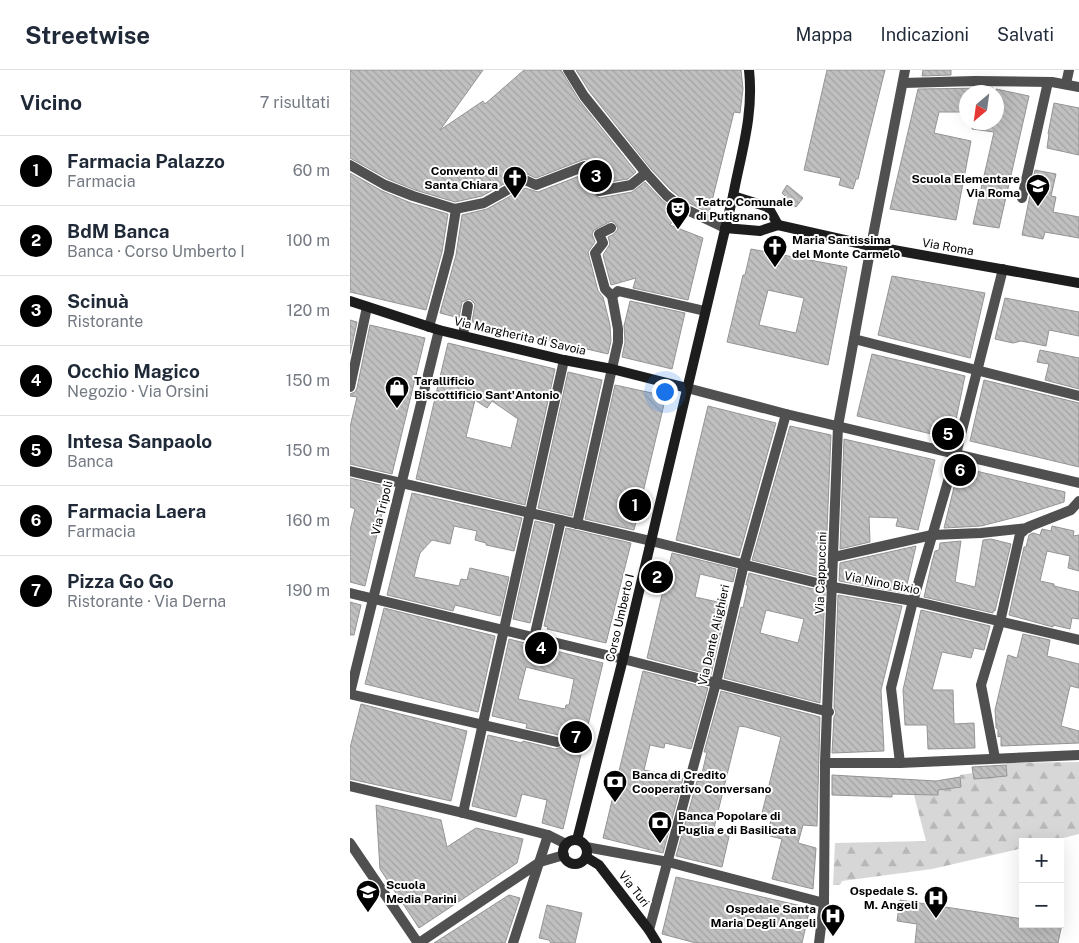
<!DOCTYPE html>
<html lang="it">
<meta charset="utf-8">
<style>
body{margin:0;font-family:"Public Sans",sans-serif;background:#f2f2f3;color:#1f2937}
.controls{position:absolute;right:15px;bottom:15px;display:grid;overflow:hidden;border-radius:0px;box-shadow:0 5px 20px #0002}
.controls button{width:45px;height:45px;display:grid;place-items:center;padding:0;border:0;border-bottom:1px solid #e0e1e3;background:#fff;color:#1f2937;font:25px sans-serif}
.compass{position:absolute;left:609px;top:15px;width:45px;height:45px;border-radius:50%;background:#fff;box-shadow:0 5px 20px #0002;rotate:209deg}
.you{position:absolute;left:314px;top:321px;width:18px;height:18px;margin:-12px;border:4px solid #fff;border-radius:50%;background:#1a73e8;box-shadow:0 0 0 8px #1a73e833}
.badge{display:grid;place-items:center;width:32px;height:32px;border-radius:50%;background:#000;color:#fff;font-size:16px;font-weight:700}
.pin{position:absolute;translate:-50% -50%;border:2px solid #fff;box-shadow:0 1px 5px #0006}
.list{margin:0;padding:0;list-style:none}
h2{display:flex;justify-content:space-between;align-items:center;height:65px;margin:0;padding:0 20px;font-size:21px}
h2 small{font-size:16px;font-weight:400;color:#747a83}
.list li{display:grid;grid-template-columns:32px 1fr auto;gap:15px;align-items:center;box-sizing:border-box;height:70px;padding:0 20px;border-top:1px solid #e0e1e3}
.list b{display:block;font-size:19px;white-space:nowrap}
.list p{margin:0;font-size:16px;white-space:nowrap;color:#747a83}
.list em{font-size:16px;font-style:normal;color:#747a83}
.map{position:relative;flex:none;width:729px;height:873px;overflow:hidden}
header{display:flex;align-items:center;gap:30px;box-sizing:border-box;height:70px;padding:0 25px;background:#fff;border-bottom:1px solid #e0e1e3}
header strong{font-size:24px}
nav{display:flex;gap:28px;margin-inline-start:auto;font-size:18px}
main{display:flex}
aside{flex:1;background:#fff}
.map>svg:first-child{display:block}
</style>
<header>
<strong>Streetwise</strong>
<nav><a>Mappa</a><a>Indicazioni</a><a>Salvati</a></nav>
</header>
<main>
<aside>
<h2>Vicino<small>7 risultati</small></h2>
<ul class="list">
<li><span class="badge">1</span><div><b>Farmacia Palazzo</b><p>Farmacia</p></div><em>60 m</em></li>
<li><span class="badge">2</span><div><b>BdM Banca</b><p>Banca · Corso Umberto I</p></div><em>100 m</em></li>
<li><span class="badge">3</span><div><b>Scinuà</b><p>Ristorante</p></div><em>120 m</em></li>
<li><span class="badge">4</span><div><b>Occhio Magico</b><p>Negozio · Via Orsini</p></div><em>150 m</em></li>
<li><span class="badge">5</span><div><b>Intesa Sanpaolo</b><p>Banca</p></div><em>150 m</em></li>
<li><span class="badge">6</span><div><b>Farmacia Laera</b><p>Farmacia</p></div><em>160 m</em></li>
<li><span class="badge">7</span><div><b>Pizza Go Go</b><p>Ristorante · Via Derna</p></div><em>190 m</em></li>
</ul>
</aside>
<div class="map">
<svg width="729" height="873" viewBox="0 0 729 873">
<defs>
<pattern id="forest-firs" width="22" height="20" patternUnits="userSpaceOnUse" patternTransform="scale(1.25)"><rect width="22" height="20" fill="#d7d7d7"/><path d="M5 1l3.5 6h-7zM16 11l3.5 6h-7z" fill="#b7b7b7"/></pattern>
<pattern id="building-back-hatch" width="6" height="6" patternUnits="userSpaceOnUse" patternTransform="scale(1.25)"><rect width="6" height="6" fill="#c0c0c0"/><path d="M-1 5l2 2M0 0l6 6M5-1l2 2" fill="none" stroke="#a3a3a3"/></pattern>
</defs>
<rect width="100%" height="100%" fill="#fff"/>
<polygon fill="url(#forest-firs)" points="729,692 729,764 698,772 673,772 673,778 582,799 492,811 490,815 483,815 485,773 576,771 564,725 588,725 588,720 611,717 610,705 623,703 624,709 656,706 656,693"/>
<g fill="url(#building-back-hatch)" stroke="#949494" fill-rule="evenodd">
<polygon points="0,0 133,0 90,60 133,31 135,34 174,0 211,0 229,30 286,102 278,109 253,113 241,93 235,89 186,108 177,104 172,104 132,126 105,132 65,120 38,109 0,88"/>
<polygon points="226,0 391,0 393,19 390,43 384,42 359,143 335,131 321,120 301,99 240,22"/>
<polygon points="477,0 535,0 508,109 506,109 503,119 489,115 491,108 454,100"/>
<polygon points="573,0 601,0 601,5 572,6"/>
<polygon points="643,18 642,22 616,22 616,42 589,42 584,63 621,71 606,150 540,139 568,19"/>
<polygon points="646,19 679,26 649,158 623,154 644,62 622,59 622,52 646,52"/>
<polygon points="704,33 729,38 729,85 697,78 699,64 698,64"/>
<polygon points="685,100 706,104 701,126 706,127 703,142 729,147 729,168 695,162 693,169 672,165"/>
<polygon points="0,103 32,121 61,133 98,144 92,182 76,240 0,222"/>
<polygon points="232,105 243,124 250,128 282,122 295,112 312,130 328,143 320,155 353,168 338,230 283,218 286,208 261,215 253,185 260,174 258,167 264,164 268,159 265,153 261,151 244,160 242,164 245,172 238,182 248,221 253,227 260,255 261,271 258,284 122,252 125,234 120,229 112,232 109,248 90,243 106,185 112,145 137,139 175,118 188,122"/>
<polygon points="437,115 453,128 446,137 436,130 436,127 432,123"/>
<path d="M401 179 497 197 478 295 377 272 393 205H395ZM418 220 454 228 446 263 409 255Z"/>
<polygon points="542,206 635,223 620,288 528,265"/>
<polygon points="655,228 729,242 729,266 699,260 696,276 671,271 663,273 645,269"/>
<polygon points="280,231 335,243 322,299 272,287 275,272 274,256"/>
<polygon points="0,250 7,252 0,284"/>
<polygon points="20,255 75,268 42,404 0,394 0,357 7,327 0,326 0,324 5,322 7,318"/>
<path d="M98 273 205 299 175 435 66 409ZM125 330 137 338 142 331 168 349 161 378 116 367Z"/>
<polygon points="690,280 729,288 729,319 695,310 699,294 687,292"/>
<polygon points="522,284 615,306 602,369 507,346"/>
<polygon points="218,302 252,310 222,446 188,438"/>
<polygon points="634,310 729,333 729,397 620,371"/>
<polygon points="265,315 316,326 284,460 235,449"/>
<polygon points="358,336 426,353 389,486 326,470"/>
<polygon points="440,356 481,365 475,508 402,490"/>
<polygon points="494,369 585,390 568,460 546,456 548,448 519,447 520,472 490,479"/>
<polygon points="609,397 715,422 714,432 670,446 631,456 594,458"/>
<polygon points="0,408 38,417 15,516 0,512 0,460 5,439 0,437"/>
<polygon points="62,423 172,448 164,481 136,475 136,473 125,470 127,461 104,456 100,474 82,470 70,483 68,490 64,507 109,516 111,509 117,510 120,498 159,507 150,546 105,535 103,541 37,525"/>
<polygon points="185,451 203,455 180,553 163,549"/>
<polygon points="702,456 724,461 723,466 729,465 729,501 718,498 720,486 697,481 690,511 704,514 704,516 729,522 729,549 722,548 720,559 703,555 703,557 659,545 674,477 676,477 679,465 683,463 690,465 692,459 701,461"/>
<polygon points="216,458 281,473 256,573 197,559 198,557 194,556"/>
<polygon points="641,469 661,474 645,541 643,541 643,543 574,527 582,492 585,481 589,480 590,473 611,471 605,512 625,517 633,470"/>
<polygon points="566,476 555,523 489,511 490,493"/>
<polygon points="322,483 386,499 383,512 350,504 345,527 377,534 361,605 297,588"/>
<path d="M399 503 475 522 470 633 374 608 391 537 393 538 398 515H396ZM416 540 454 549 448 573 410 563Z"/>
<polygon points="488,525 552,536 531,620 534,681 482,683 484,647 486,643 484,637"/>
<polygon points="0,532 11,535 4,565 0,565"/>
<polygon points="34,538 145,566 128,642 15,614"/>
<polygon points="571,540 640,556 634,580 624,578 621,588 592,582 582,620 603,620 604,654 624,653 625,678 578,679 577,655 555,655 553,620"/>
<polygon points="673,564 700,570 697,586 729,594 729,618 720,616 711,656 729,661 729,673 651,676 651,666 648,667 648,659 646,658 646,655 645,640 658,585 667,588"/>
<path d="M159 569 253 593 213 759 192 753 197 730 172 724 166 747 122 736 138 665 172 673 173 671 205 679 212 677 214 673 212 667 209 665 176 658 177 654 142 646ZM176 597 224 609 219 635H216L215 639 168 629Z"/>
<polygon points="293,601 358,618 341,679 315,673 314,678 300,675 294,700 333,708 313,783 253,768"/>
<polygon points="371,621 470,647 467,756 453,755 448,773 466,778 463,819 422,809 432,769 420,766 422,759 419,758 422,746 412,743 431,667 396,657 389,656 364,758 380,762 372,797 326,786 347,711 350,712 357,682 354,682"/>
<polygon points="11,634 117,661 101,731 0,709 0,678"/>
<polygon points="656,695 657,706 624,709 622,697"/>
<polygon points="482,705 586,711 610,707 611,717 588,720 588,725 542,724 542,727 482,725"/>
<polygon points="26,735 91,750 97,777 126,758 173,769 167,793 69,858 30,799"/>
<polygon points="326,807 460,838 452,873 346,873 312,864"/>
<polygon points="159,825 170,828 155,873 84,873"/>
<polygon points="550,830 673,849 673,854 712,854 708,873 565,873 567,854 547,851"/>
<polygon points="197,835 232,843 225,873 201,873 199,870 189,868"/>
</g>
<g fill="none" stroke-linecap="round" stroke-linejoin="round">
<g stroke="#505050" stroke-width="10">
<polyline points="218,0 234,26 296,103 316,125 331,137 375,158"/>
<polyline points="553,13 625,11 702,12 729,17"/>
<polyline points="716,14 719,0"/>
<polyline points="0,95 35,115 63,126 105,139 134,133 175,110 186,115 235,96 249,121 281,115 296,103"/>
<polyline points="672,128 698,12"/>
<polyline points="261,158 249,164 253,173 245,183 255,219 262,226"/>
<polyline points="79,257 99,183 106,139"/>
<polyline points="113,265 118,236"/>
<polyline points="504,269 729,326"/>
<polyline points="0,317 17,237"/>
<polyline points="337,318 436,344 729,413"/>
<polyline points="0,401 301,471 483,517 563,531 729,570"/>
<polyline points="227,454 268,272 268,259 262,226 268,221 355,241"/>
<polyline points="484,487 582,465 631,463 678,458"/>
<polyline points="0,523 273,589 479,642"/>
<polyline points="184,568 211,450"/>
<polyline points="0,623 89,260"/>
<polyline points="0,624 207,672"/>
<polyline points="645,688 631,615 650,552 670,464 678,457 721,440 729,431"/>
<polyline points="475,693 550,693 729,685"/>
<polyline points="550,693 541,618 563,531 606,384 653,199"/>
<polyline points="0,716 113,743 198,765 216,774"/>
<polyline points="113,743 214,290"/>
<polyline points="0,773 68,873"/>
<polyline points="236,777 318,792 474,833"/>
<polyline points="299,860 366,613 394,494 436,344"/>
<polyline points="69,873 190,792 214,785"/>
<polyline points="163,873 198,765"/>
<polyline points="469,873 474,833 475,693 488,356 521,176 555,0"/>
</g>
<g stroke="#1d1d1d" stroke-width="10">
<polyline points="383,126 418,137 428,155"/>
<polyline points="375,158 410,161 428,155 521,176 729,213"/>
<polyline points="0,231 89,260 214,290 262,299 337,318"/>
<path d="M227 770 273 589 383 126C391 83 404 45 399 0"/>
<circle cx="225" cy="782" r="12"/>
<polyline points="236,787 249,795 299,860 307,873"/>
</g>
</g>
<defs>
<symbol id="church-pin" viewBox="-11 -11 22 30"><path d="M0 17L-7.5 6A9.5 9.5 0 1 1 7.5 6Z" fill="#000" stroke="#fff"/><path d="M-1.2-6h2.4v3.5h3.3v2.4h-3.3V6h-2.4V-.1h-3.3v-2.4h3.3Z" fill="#fff"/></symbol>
<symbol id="school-pin" viewBox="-11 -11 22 30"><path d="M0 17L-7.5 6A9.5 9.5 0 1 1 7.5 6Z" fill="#000" stroke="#fff"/><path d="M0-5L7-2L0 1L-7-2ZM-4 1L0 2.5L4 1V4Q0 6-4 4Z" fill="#fff"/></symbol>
<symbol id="theatre-pin" viewBox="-11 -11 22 30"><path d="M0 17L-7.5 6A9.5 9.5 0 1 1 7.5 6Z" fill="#000" stroke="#fff"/><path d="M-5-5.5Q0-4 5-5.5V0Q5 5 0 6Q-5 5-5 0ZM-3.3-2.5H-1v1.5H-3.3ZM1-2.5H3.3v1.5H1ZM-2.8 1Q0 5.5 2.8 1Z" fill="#fff"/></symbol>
<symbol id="shop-pin" viewBox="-11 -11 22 30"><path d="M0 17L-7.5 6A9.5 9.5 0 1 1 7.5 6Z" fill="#000" stroke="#fff"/><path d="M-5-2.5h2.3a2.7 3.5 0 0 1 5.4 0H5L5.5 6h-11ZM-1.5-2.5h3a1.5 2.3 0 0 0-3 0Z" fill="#fff"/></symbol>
<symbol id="bank-pin" viewBox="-11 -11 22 30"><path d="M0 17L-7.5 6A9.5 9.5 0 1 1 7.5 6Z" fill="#000" stroke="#fff"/><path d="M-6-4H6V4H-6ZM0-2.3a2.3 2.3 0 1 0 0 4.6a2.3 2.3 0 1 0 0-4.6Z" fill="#fff"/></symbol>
<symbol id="hospital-pin" viewBox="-11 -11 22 30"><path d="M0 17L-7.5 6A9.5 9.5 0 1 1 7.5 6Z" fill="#000" stroke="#fff"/><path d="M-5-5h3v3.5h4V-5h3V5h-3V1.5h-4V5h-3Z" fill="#fff"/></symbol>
</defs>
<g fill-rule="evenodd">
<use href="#church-pin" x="151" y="94" width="28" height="38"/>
<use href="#school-pin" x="674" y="102" width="28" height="38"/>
<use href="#theatre-pin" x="314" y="125" width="28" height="38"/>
<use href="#church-pin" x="411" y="163" width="28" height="38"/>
<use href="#shop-pin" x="33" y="304" width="28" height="38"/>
<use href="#bank-pin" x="251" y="698" width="28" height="38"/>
<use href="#bank-pin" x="296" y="739" width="28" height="38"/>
<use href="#school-pin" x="4" y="808" width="28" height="38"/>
<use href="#hospital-pin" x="572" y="814" width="28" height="38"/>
<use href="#hospital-pin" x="469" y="832" width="28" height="38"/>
</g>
<g text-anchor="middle" stroke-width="4" stroke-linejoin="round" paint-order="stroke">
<g font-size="12" font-weight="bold" fill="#000" stroke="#fff" text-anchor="start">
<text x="148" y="105" text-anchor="end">Convento di<tspan x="148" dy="14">Santa Chiara</tspan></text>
<text x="670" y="113" text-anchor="end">Scuola Elementare<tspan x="670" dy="14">Via Roma</tspan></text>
<text x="346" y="136">Teatro Comunale<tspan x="346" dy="14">di Putignano</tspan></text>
<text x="442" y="174">Maria Santissima<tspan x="442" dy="14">del Monte Carmelo</tspan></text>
<text x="64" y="315">Tarallificio<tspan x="64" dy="14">Biscottificio Sant'Antonio</tspan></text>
<text x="282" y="709">Banca di Credito<tspan x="282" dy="14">Cooperativo Conversano</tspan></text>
<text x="328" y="750">Banca Popolare di<tspan x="328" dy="14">Puglia e di Basilicata</tspan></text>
<text x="36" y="819">Scuola<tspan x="36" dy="14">Media Parini</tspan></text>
<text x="568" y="825" text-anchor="end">Ospedale S.<tspan x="568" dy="14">M. Angeli</tspan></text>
<text x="466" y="843" text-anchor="end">Ospedale Santa<tspan x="466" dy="14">Maria Degli Angeli</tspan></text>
</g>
<g font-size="12" fill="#000" stroke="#fff">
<text transform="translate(598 177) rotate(10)" y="4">Via Roma</text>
<text transform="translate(170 266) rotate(13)" y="4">Via Margherita di Savoia</text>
<text transform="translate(32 438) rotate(-76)" y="4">Via Tripoli</text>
<text transform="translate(471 503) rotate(-88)" y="4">Via Cappuccini</text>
<text transform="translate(532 513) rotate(11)" y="4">Via Nino Bixio</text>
<text transform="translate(270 548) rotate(-77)" y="4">Corso Umberto I</text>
<text transform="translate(364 565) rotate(-77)" y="4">Via Dante Alighieri</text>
<text transform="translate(284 819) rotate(52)" y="4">Via Turi</text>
</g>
</g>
</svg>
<div class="controls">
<button>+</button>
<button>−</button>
</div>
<svg class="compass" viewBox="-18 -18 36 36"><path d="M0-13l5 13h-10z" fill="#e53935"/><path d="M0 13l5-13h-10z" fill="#747a83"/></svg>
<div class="you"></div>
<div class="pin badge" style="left:285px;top:435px">1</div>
<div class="pin badge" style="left:307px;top:507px">2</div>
<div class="pin badge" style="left:246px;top:106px">3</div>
<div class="pin badge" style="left:191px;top:578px">4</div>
<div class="pin badge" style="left:598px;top:364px">5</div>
<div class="pin badge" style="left:610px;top:400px">6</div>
<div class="pin badge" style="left:226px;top:667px">7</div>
</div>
</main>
